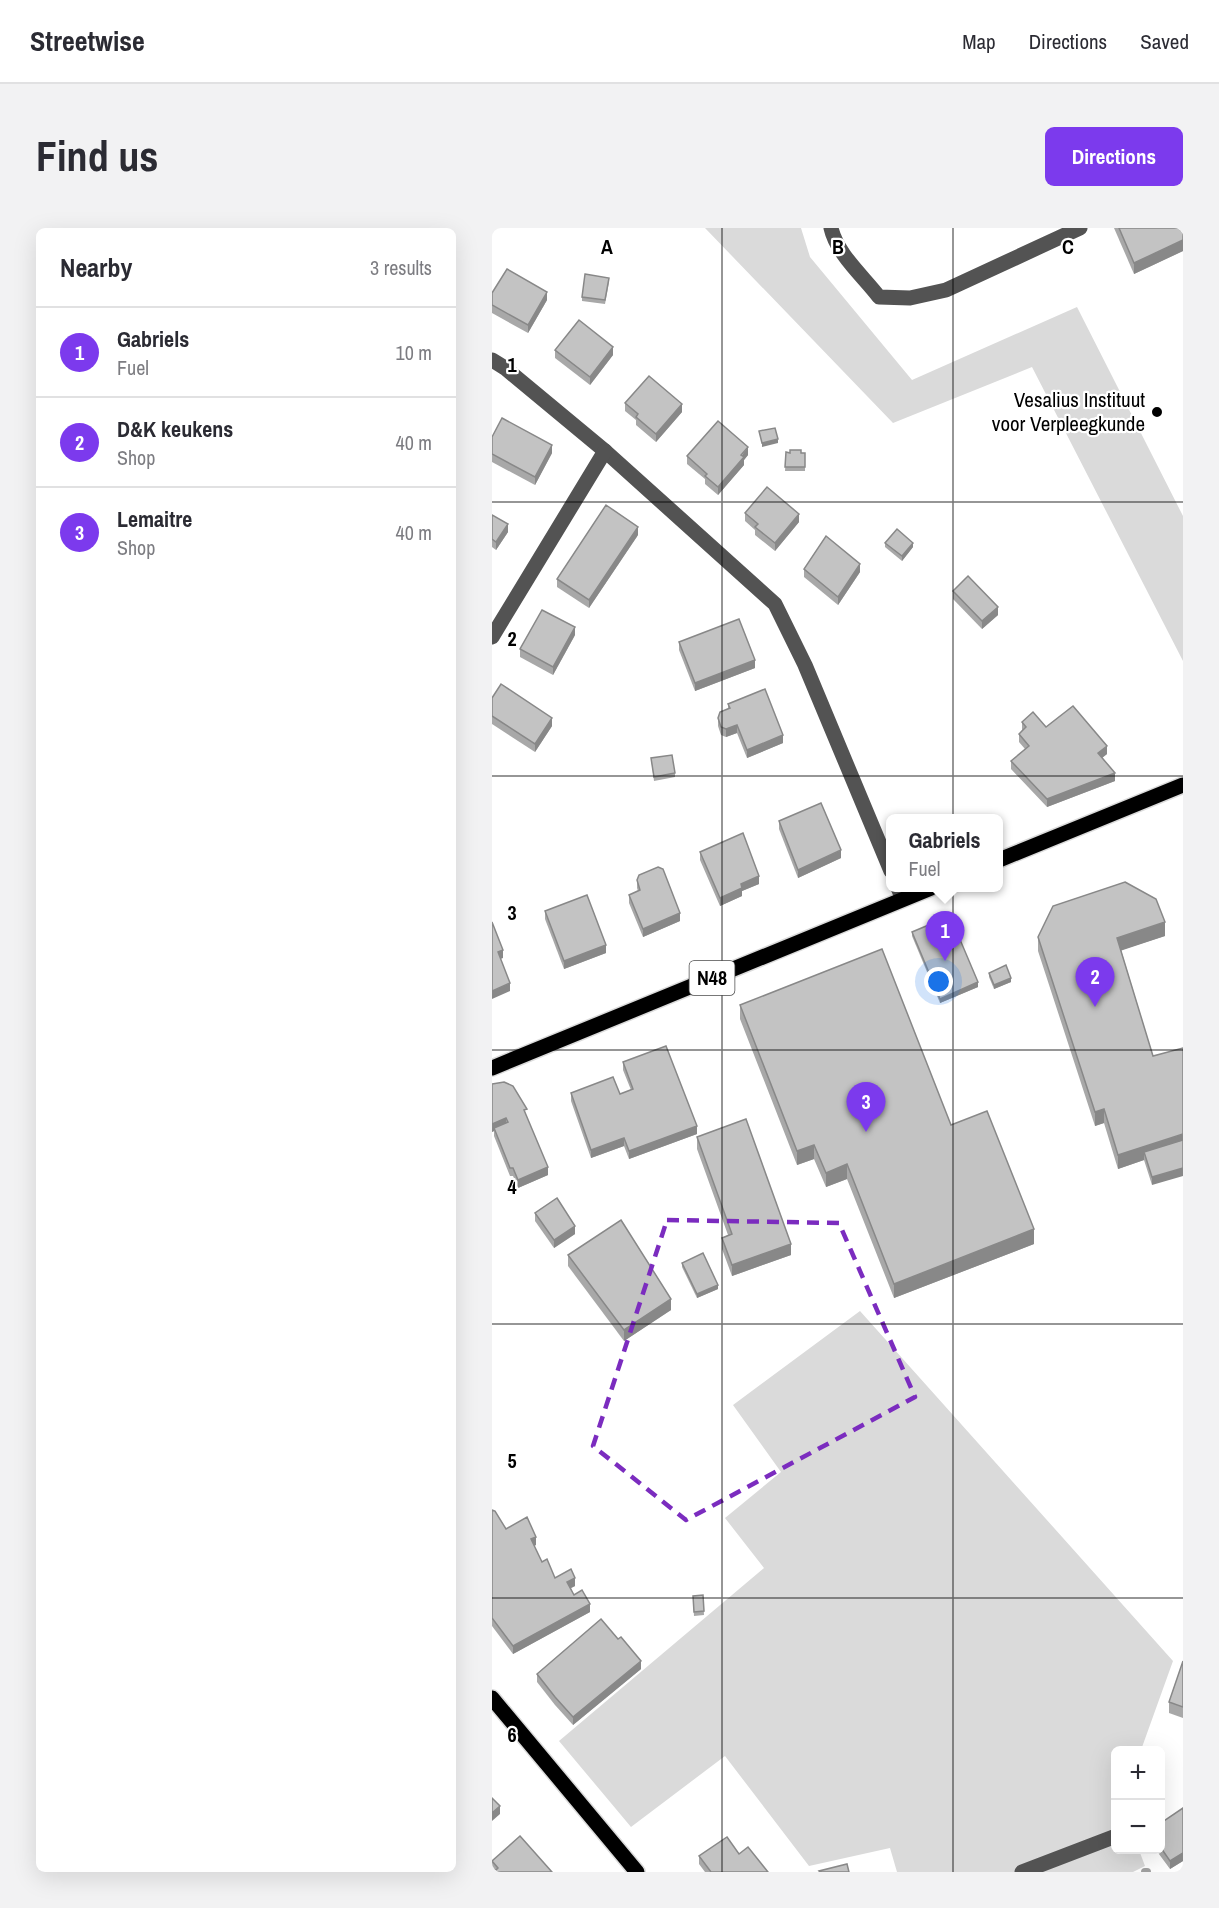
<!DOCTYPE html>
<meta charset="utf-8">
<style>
body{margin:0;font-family:"Archivo Narrow",sans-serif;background:#f2f2f3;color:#2b2b33}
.controls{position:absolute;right:18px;bottom:18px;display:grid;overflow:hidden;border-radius:9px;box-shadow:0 6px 24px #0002}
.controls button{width:54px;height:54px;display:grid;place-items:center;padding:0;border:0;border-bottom:2px solid #e1e1e2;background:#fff;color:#2b2b33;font:30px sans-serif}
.you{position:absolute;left:447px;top:754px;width:21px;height:21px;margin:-15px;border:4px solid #fff;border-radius:50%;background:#1a73e8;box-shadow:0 0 0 9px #1a73e833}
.badge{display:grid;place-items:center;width:39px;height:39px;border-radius:50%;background:#7c3aed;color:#fff;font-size:20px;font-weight:700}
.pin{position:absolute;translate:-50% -50px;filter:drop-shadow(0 2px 3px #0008)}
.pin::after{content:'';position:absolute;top:32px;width:21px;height:18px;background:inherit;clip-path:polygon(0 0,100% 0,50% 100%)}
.popup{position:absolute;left:394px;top:586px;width:117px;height:78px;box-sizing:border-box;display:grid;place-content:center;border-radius:9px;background:#fff;filter:drop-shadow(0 2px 4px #0005);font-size:20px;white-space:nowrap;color:#7c7c81}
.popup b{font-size:22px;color:#2b2b33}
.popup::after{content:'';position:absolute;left:50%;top:100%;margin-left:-12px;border:12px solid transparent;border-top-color:#fff}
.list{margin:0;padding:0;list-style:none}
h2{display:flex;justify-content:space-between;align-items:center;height:78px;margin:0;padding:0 24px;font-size:26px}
h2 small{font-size:20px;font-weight:400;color:#7c7c81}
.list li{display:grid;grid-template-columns:39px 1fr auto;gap:18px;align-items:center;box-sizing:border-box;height:90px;padding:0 24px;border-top:2px solid #e1e1e2}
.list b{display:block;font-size:22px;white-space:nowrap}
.list p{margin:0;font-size:20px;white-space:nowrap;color:#7c7c81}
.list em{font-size:20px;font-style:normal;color:#7c7c81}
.map{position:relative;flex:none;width:691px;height:1644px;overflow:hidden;border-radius:9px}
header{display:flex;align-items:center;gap:36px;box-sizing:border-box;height:84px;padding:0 30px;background:#fff;border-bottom:2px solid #e1e1e2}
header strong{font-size:28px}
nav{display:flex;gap:33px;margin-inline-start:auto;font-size:21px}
.intro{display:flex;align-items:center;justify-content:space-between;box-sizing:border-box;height:144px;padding:0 36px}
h1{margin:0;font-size:42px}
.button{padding:15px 27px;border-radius:9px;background:#7c3aed;color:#fff;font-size:21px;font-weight:700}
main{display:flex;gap:36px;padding:0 36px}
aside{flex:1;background:#fff;border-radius:9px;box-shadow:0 6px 24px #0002}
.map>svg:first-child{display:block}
</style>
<header>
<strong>Streetwise</strong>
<nav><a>Map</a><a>Directions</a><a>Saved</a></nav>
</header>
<div class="intro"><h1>Find us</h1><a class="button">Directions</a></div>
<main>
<aside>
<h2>Nearby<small>3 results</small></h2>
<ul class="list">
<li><span class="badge">1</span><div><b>Gabriels</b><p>Fuel</p></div><em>10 m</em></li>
<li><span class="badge">2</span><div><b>D&amp;K keukens</b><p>Shop</p></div><em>40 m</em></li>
<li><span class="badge">3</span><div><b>Lemaitre</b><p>Shop</p></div><em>40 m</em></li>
</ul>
</aside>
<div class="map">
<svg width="691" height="1644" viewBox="0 0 691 1644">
<rect width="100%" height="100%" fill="#fff"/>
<g fill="#dadada">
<polygon points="213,0 309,0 318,29 420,152 585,79 691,288 691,433 540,139 401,195"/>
<polygon points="368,1083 681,1433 649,1522 624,1522 624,1622 647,1622 653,1638 641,1644 405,1644 398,1620 317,1638 233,1528 139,1599 67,1513 272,1340 233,1290 289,1244 241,1177"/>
</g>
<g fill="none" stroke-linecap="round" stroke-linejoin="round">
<polyline stroke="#a1a1a1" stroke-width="8" points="653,1644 655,1644"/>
<defs>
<g id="major">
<polyline points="507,632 691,557"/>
<polyline points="0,840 439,660"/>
<polyline points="0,1470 145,1644"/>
</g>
</defs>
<use href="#major" stroke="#dbdbdb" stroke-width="18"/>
<g stroke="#535353" stroke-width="15">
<path d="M339 0C345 26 371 48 387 69L418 70 454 62 588 0"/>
<polyline points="0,132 13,140 113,223 283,376 313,437 399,643"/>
<polyline points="0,409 113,223"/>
<polyline points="406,660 411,671"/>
<polyline points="530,1644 624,1608"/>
</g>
<use href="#major" stroke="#000" stroke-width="15"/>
</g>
<g fill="#a8a8a8">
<polygon points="622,0 691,0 691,23 642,46"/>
<polygon points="117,54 113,76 90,73 90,69"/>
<polygon points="0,65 55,72 36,105 0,85"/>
<polygon points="63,122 121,127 98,157 63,130"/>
<polygon points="133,175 190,184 164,214 144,197 144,192 133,183"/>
<polygon points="0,209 60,225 43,257 0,234"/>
<polygon points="294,224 313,225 313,243 293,243"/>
<polygon points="256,227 252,232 252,237 226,267 213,256 213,251 195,236 195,228"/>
<polygon points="253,285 307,294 283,323 263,307 263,302 253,293"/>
<polygon points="0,287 16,304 4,322 0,319"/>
<polygon points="146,307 97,380 65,359 65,351"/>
<polygon points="393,315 421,319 410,333 393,319"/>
<polygon points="312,341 368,344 346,377 312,349"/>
<polygon points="461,363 506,387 490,401 461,371"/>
<polygon points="83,407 61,447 28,429 28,421"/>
<polygon points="187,414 263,440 203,463 187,422"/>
<polygon points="0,470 60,498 43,524 0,496"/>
<polygon points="236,476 291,515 255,530 245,505 234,509 229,507 226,498 226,490 236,481"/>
<polygon points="530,494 554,499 615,526 610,530 623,553 555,579 519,541 519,533 533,521 527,514 527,506 530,502"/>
<polygon points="159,530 183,545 183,549 162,553"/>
<polygon points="287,593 349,630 306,650 287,601"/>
<polygon points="208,624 267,656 250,663 250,668 228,678 208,632"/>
<polygon points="145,652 188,693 151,709 137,675 137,667 146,663 145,660"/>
<polygon points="53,683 114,725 72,741 53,691"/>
<polygon points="420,704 486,759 448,775 420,708"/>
<polygon points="673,708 629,722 661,828 660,957 652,932 626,941 612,895 603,898 546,723 546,709"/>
<polygon points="497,745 519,754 502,761 497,749"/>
<polygon points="248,777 459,897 542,1016 402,1070 355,951 334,959 322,931 305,937 248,791"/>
<polygon points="131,834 205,906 137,931 132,918 99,930 79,873 79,865 128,866 139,862 131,842"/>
<polygon points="0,856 35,889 56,947 26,960 21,948 18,948 2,908 2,903 0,904"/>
<polygon points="205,909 299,1027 240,1048 230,1021 230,1010 236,1007 205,921"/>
<polygon points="43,985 83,1006 62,1020 43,993"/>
<polygon points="76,1027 179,1082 132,1113 76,1038"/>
<polygon points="190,1035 226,1061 205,1070 190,1039"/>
<polygon points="0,1282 14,1301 44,1317 42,1318 50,1334 63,1350 83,1358 79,1360 82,1367 98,1384 21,1426 0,1398"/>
<polygon points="211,1367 212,1387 202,1388 201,1372"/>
<polygon points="691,1433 691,1490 677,1485 677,1474"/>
<polygon points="149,1441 81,1497 63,1477 45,1454 45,1446"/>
<polygon points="691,1580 691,1633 678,1641 664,1622 669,1622 669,1595"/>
<polygon points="247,1626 276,1644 213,1644 207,1636 207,1628"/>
<polygon points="0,1633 60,1644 2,1644 0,1642"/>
</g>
<g fill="#888">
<polygon points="691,12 691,23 642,46 642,35"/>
<polygon points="55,64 55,72 36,105 36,97"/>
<polygon points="121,119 121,127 98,157 98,149"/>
<polygon points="190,176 190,184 164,214 164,206"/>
<polygon points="286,211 286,215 270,219 270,215"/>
<polygon points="60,217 60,225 43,257 43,249"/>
<polygon points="256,219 256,227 252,232 252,237 226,267 226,259"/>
<polygon points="307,286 307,294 283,323 283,315"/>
<polygon points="16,296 16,304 4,322 4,314"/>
<polygon points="146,299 146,307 97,380 97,372"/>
<polygon points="421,315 421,319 410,333 410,328"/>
<polygon points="368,336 368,344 346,377 346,369"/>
<polygon points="506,379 506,387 490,401 490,393"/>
<polygon points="83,399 83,407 61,447 61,439"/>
<polygon points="263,432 263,440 203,463 203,455"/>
<polygon points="60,490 60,498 43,524 43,516"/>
<polygon points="245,497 245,505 234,509 234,501"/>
<polygon points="291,507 291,515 255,530 255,522"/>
<polygon points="615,518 615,526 606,533 606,525"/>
<polygon points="623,545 623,553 555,579 555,571"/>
<polygon points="349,622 349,630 306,650 306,642"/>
<polygon points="267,648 267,656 250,663 250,668 228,678 228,670 249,656"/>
<polygon points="188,685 188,693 151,709 151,701"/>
<polygon points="673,694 673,708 625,724 625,710"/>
<polygon points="114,717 114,725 72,741 72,733"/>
<polygon points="11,722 11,730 6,732 6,724"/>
<polygon points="519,750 519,754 502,761 502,757"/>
<polygon points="486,754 486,759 448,775 448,771"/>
<polygon points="18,755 18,763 0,771 0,763"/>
<polygon points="612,881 612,895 603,898 603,884"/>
<polygon points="14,890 14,898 2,900 2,903 0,904 0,896"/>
<polygon points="205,898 205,906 137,931 137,923"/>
<polygon points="691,906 691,920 652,924 652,932 626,941 626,927"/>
<polygon points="132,910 132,918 99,930 99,922"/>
<polygon points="322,917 322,931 305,937 305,923"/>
<polygon points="355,936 355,951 334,959 334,945"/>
<polygon points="56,939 56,947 26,960 26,952"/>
<polygon points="691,940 691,948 660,957 660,949"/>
<polygon points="83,998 83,1006 62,1020 62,1012"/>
<polygon points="542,1001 542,1016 402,1070 402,1056"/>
<polygon points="299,1016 299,1027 240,1048 240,1037"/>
<polygon points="226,1057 226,1061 205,1070 205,1066"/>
<polygon points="179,1071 179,1082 132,1113 132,1102"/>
<polygon points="44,1309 44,1317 39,1319 39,1311"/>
<polygon points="83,1350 83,1358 75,1362 75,1354"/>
<polygon points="98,1376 98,1384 21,1426 21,1418"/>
<polygon points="149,1433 149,1441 81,1497 81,1489"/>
<polygon points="8,1578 8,1586 0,1593 0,1585"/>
<polygon points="691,1625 691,1633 678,1641 678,1633"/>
</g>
<g fill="#c3c3c3" stroke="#888" stroke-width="1.5">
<polygon points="627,0 691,0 691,12 642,35"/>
<polygon points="15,41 55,64 36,97 0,77 0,65"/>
<polygon points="93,46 117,50 113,72 90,69"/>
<polygon points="87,92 121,119 98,149 63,122"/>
<polygon points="157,148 190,176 164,206 144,189 146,186 133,175"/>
<polygon points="10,190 60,217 43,249 0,226 0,209"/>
<polygon points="226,193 256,219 249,227 252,229 226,259 213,248 215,246 195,228"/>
<polygon points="283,200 286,211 270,215 267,203"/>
<polygon points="298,222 309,222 309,225 313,225 313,239 293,239 294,224 298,225"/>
<polygon points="275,259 307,286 283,315 263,299 266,296 253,285"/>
<polygon points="114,277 146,299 97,372 65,351"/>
<polygon points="0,287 16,296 4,314 0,311"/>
<polygon points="405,301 421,315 410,328 393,315"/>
<polygon points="334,308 368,336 346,369 312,341"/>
<polygon points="476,348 506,379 490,393 461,363"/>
<polygon points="50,382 83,399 61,439 28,421"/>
<polygon points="247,391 263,432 203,455 187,414"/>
<polygon points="9,456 60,490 43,516 0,488 0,470"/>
<polygon points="273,461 291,507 255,522 245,497 234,501 229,499 226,490 228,484 238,480 236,476"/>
<polygon points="581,478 615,518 606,525 623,545 555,571 519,533 537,518 527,506 534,499 530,494 541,484 554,499"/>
<polygon points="180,527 183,545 162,549 159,530"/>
<polygon points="329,575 349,622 306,642 287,593"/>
<polygon points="251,605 267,648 249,656 250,660 228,670 208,624"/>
<polygon points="166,639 171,641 188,685 151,701 137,667 148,662 145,652 147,647"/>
<polygon points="633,654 664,671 673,694 625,710 661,828 691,820 691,906 626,927 612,881 603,884 546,709 561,678"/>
<polygon points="95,667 114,717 72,733 53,683"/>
<polygon points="458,688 486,754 448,771 420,704"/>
<polygon points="0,694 11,722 6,724 18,755 0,763"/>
<polygon points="390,721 459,897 495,883 542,1001 402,1056 355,936 334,945 322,917 305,923 248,777"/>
<polygon points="514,737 519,750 502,757 497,745"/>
<polygon points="174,818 205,898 137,923 132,910 99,922 79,865 121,849 128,866 141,861 131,834"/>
<polygon points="12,854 21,858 35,881 32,882 56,939 26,952 21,940 18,940 2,900 16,894 14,890 0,896 0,856"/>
<polygon points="254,891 299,1016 240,1037 230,1010 240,1006 205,909"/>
<polygon points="691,912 691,940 660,949 652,924"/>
<polygon points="65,970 83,998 62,1012 43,985"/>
<polygon points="129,992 179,1071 132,1102 76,1027"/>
<polygon points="211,1025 226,1057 205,1066 190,1035"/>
<polygon points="0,1282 3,1283 14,1301 35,1289 44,1309 39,1311 50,1334 55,1331 63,1350 79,1341 83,1350 75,1354 82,1367 90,1362 98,1376 21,1418 0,1390"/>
<polygon points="211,1367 212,1383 202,1384 201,1368"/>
<polygon points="109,1391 126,1411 129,1409 149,1433 81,1489 63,1469 45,1446"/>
<polygon points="691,1433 691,1479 677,1474"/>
<polygon points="0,1570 8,1578 0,1585"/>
<polygon points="691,1580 691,1625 678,1633 669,1620 669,1595"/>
<polygon points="28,1608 60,1644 2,1644 6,1640 0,1633"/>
<polygon points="235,1609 247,1626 256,1619 276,1644 219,1644 207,1628"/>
<polygon points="355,1636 357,1644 328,1644 327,1643"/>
</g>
<path fill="none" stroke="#7b2cbf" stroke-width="4.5" stroke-dasharray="12 8" stroke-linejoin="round" d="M175 992 347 995 423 1169 194 1292 101 1218Z"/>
<path fill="none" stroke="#000" stroke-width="1.5" stroke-opacity="0.55" d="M230 0V1644M461 0V1644M0 274H691M0 548H691M0 822H691M0 1096H691M0 1370H691"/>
<circle fill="#000" stroke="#fff" stroke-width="2" cx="665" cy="184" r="6"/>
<g text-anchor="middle" stroke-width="4.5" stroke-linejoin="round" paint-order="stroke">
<rect fill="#fff" stroke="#4c4c4c" stroke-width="1.5" x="197.5" y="733" width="45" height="34" rx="4.5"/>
<g font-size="20" font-weight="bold" fill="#000">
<text x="220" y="757">N48</text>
</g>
<g font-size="21" fill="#000" stroke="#fff" text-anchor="end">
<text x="653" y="179">Vesalius Instituut<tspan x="653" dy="24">voor Verpleegkunde</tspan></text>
</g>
</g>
<g font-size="20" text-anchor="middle" font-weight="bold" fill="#000" stroke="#fff" stroke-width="4.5" stroke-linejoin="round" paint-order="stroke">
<text x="115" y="26">A</text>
<text x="346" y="26">B</text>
<text x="576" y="26">C</text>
<text x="20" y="144">1</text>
<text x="20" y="418">2</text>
<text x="20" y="692">3</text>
<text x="20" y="966">4</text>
<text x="20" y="1240">5</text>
<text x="20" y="1514">6</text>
</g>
</svg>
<div class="controls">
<button>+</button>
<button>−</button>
</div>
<div class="you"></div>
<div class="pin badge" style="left:453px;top:733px">1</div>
<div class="popup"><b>Gabriels</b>Fuel</div>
<div class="pin badge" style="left:603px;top:779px">2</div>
<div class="pin badge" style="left:374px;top:904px">3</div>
</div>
</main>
